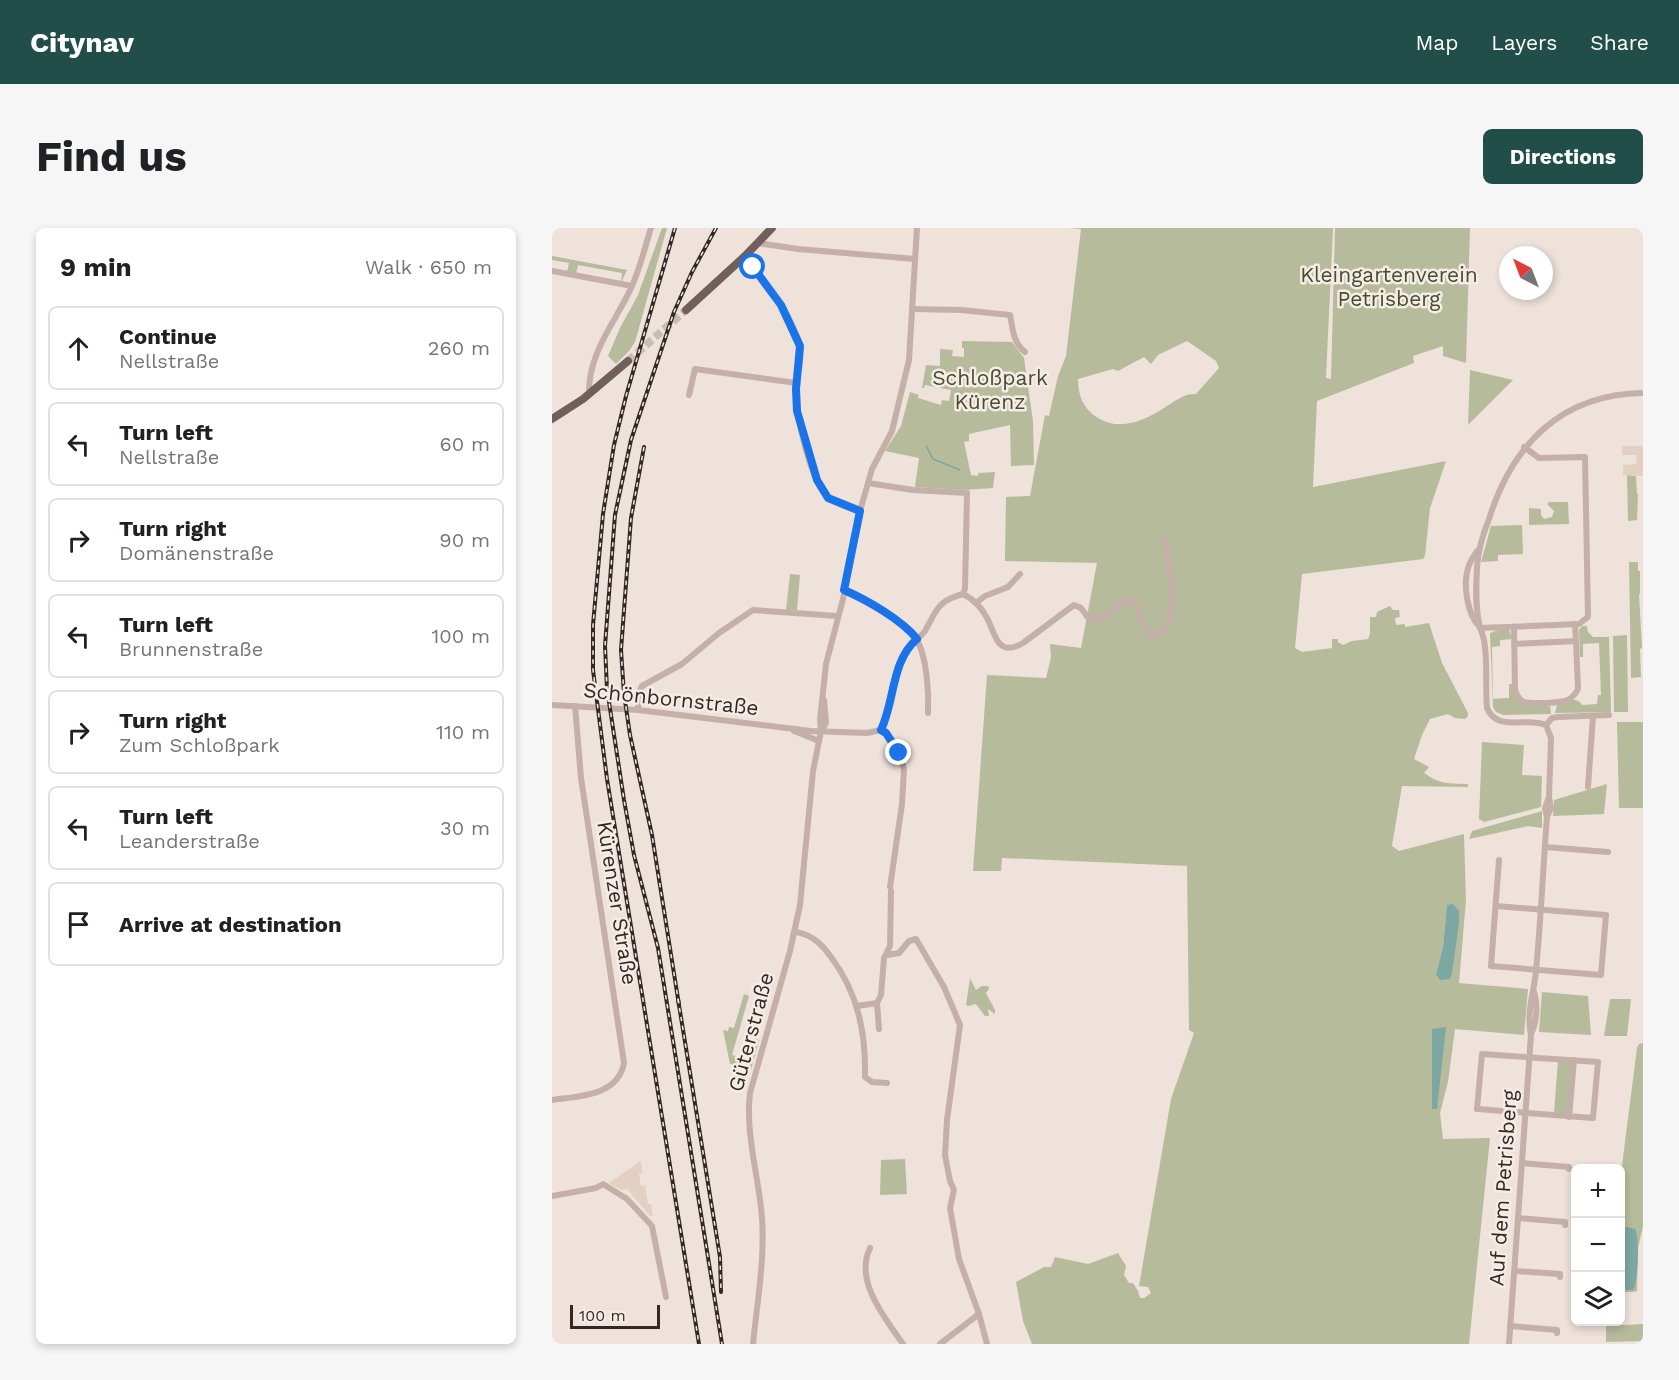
<!DOCTYPE html>
<meta charset="utf-8">
<style>
body{margin:0;font-family:"Work Sans",sans-serif;background:#f6f6f6;color:#202124}
.controls{position:absolute;right:18px;bottom:18px;display:grid;overflow:hidden;border-radius:9px;box-shadow:0 3px 9px #0003}
.controls button{width:54px;height:54px;display:grid;place-items:center;padding:0;border:0;border-bottom:2px solid #e0e0e0;background:#fff;color:#202124;font:30px sans-serif}
.compass{position:absolute;left:947px;top:18px;width:54px;height:54px;border-radius:50%;background:#fff;box-shadow:0 3px 9px #0003;rotate:318deg}
.scale{position:absolute;left:18px;bottom:15px;width:90px;box-sizing:border-box;padding-left:6px;border:3px solid #322927;border-top:0;font-size:16px;line-height:21px;white-space:nowrap;color:#322927;-webkit-text-stroke:4px #f6ece6;paint-order:stroke}
.stop{position:absolute;width:18px;height:18px;margin:-14px;border:4px solid #1a73e8;border-radius:50%;background:#fff}
.stop.end{background:#1a73e8;border-color:#fff;box-shadow:0 2px 6px #0008}
.list{margin:0;padding:0;list-style:none}
h2{display:flex;justify-content:space-between;align-items:center;height:78px;margin:0;padding:0 24px;font-size:26px}
h2 small{font-size:20px;font-weight:400;color:#757577}
.list li{display:grid;grid-template-columns:39px 1fr auto;gap:18px;align-items:center;box-sizing:border-box;height:84px;margin:0 12px 12px;padding:0 12px;border:2px solid #e0e0e0;border-radius:9px}
.list b{display:block;font-size:22px;white-space:nowrap}
.list p{margin:0;font-size:20px;white-space:nowrap;color:#757577}
.list em{font-size:20px;font-style:normal;color:#757577}
.icon{flex:none;width:33px;height:33px;fill:none;stroke:currentColor;stroke-width:2;stroke-linecap:round;stroke-linejoin:round}
.map{position:relative;flex:none;width:1091px;height:1116px;overflow:hidden;border-radius:9px}
header{display:flex;align-items:center;gap:36px;box-sizing:border-box;height:84px;padding:0 30px;background:#224e4a;color:#fff}
header strong{font-size:28px}
nav{display:flex;gap:33px;margin-inline-start:auto;font-size:21px}
.intro{display:flex;align-items:center;justify-content:space-between;box-sizing:border-box;height:144px;padding:0 36px}
h1{margin:0;font-size:42px}
.button{padding:15px 27px;border-radius:9px;background:#224e4a;color:#fff;font-size:21px;font-weight:700}
main{display:flex;gap:36px;padding:0 36px}
aside{flex:1;background:#fff;border-radius:9px;box-shadow:0 3px 9px #0003}
.map>svg:first-child{display:block}
</style>
<header>
<strong>Citynav</strong>
<nav><a>Map</a><a>Layers</a><a>Share</a></nav>
</header>
<div class="intro"><h1>Find us</h1><a class="button">Directions</a></div>
<main>
<aside>
<h2>9 min<small>Walk · 650 m</small></h2>
<ul class="list">
<li><svg class="icon" aria-label="ahead" viewBox="0 0 24 24"><path d="M12 20V5M6 11l6-6 6 6"/></svg><div><b>Continue</b><p>Nellstraße</p></div><em>260 m</em></li>
<li><svg class="icon" aria-label="left" viewBox="0 0 24 24"><path d="M17 20v-9H6M10 6l-5 5 5 5"/></svg><div><b>Turn left</b><p>Nellstraße</p></div><em>60 m</em></li>
<li><svg class="icon" aria-label="right" viewBox="0 0 24 24"><path d="M7 20v-9h11M14 6l5 5-5 5"/></svg><div><b>Turn right</b><p>Domänenstraße</p></div><em>90 m</em></li>
<li><svg class="icon" aria-label="left" viewBox="0 0 24 24"><path d="M17 20v-9H6M10 6l-5 5 5 5"/></svg><div><b>Turn left</b><p>Brunnenstraße</p></div><em>100 m</em></li>
<li><svg class="icon" aria-label="right" viewBox="0 0 24 24"><path d="M7 20v-9h11M14 6l5 5-5 5"/></svg><div><b>Turn right</b><p>Zum Schloßpark</p></div><em>110 m</em></li>
<li><svg class="icon" aria-label="left" viewBox="0 0 24 24"><path d="M17 20v-9H6M10 6l-5 5 5 5"/></svg><div><b>Turn left</b><p>Leanderstraße</p></div><em>30 m</em></li>
<li><svg class="icon" aria-label="arrive" viewBox="0 0 24 24"><path d="M6 21V4h12l-3 4 3 4H6"/></svg><div><b>Arrive at destination</b></div></li>
</ul>
</aside>
<div class="map">
<svg width="1091" height="1116" viewBox="0 0 1091 1116">
<rect width="100%" height="100%" fill="#eee2da"/>
<g fill="#b6bb9c" fill-rule="evenodd">
<polygon points="110,0 115,0 83,114 77,123 64,136 56,128 68,100 86,67"/>
<path d="M518 0H781L774 150 779 151 783 0H918L914 135 891 128V118L861 128 862 135 765 173 761 259 894 233 878 280 873 328 871 331 750 346 743 420 750 424 780 420V411H786V414L791 417 800 413 816 411 818 406V389H824L825 384 838 378 841 382H847L848 389 843 390 844 397 853 396V399L877 395 890 435 916 485V488L913 491 903 490 896 486 878 491 870 507 862 531 877 539 872 545C890 557 895 555 916 556V559L850 558 840 618 847 623 912 606 914 672 907 755 976 761 972 807 903 801 896 854 888 885 891 911 938 910 917 1116H480L471 1093 464 1054 492 1039H499L503 1029 536 1036 566 1025 574 1038 572 1047 577 1055H581L586 1063 588 1070H592L599 1065 596 1059 587 1058 619 871 642 805 637 802 635 638 450 630 449 643H421L435 447 494 450 499 429 498 416 529 420 545 335 453 333 454 269 478 268 493 187 497 188 506 148 514 128 529 1ZM635 113 664 133 667 140 644 166C633 165 625 172 615 178 594 192 569 204 546 190 531 181 526 167 526 151L561 141 566 143 592 129 599 136 606 127ZM895 678 907 683C907 710 897 723 884 746L891 719Z"/>
<polygon points="0,28 75,42 69,55 70,45 26,37 24,46 15,44 17,35 0,32"/>
<polygon points="410,113 460,114 472,130 481,193 482,237 459,238 458,197 417,206 417,213 412,214 419,247 426,248 426,245 443,244 441,260 412,262 363,259 367,230 333,223 349,198 358,164 367,167 366,170 389,177 390,172 397,173 399,162 373,157 372,160 370,160 374,137 388,138 388,121 401,122 400,128 412,129 412,120 410,120"/>
<polygon points="918,142 961,152 916,197"/>
<polygon points="1075,247 1084,248 1085,266 1086,266 1085,292 1076,293"/>
<polygon points="997,274 1016,274 1017,296 977,297 977,280 989,281 989,287 992,291 1000,289 1002,283 995,276"/>
<polygon points="970,297 971,326 946,327 946,333 929,334 939,298"/>
<polygon points="1077,334 1086,334 1086,343 1088,343 1088,366 1087,366 1090,420 1088,421 1089,449 1079,450"/>
<polygon points="238,346 248,347 245,382 234,382"/>
<path d="M1030 398H1035L1036 404 1041 409H1057L1059 484 1003 485 1005 477C1014 474 1024 467 1030 477L1045 476 1046 467H1049L1047 415 1031 416V429H1028L1027 402Z"/>
<polygon points="957,401 960,411 948,412 948,418 940,419 941,471 957,470 957,456 961,456 966,471 998,478 999,486 951,487 944,484 941,479 938,405 946,402"/>
<polygon points="1075,407 1076,484 1062,484 1061,408"/>
<polygon points="1065,494 1091,494 1091,580 1067,580"/>
<polygon points="930,514 972,517 970,547 990,548 989,579 932,594 927,591"/>
<polygon points="1055,556 1052,586 1001,588 1002,572"/>
<polygon points="990,583 990,600 976,598 917,611 920,603"/>
<polygon points="418,750 424,762 430,758 436,758 437,761 434,765 443,782 443,786 436,781 437,788 433,788 424,776 417,778 414,777"/>
<polygon points="990,764 1036,768 1039,807 987,804"/>
<polygon points="192,766 197,768 180,827 195,831 202,810 207,812 199,842 178,836 171,802 176,803 177,799 182,800"/>
<polygon points="1058,771 1079,771 1075,808 1052,808"/>
<polygon points="1091,815 1091,998 1086,1020 1085,1063 1081,1064 1069,1064 1069,945 1085,820 1087,816"/>
<polygon points="1006,833 1021,835 1017,886 1002,885"/>
<polygon points="353,931 355,966 328,967 329,932"/>
<polygon points="1091,1096 1091,1113 1054,1114 1054,1098"/>
</g>
<g fill="#e4d0c3">
<polygon points="1070,218 1091,218 1091,248 1071,247 1071,237 1084,236 1085,227 1070,227"/>
<polygon points="89,933 90,945 87,946 89,958 93,957 96,976 99,976 101,988 98,988 75,961 69,962 57,955"/>
</g>
<g fill="#7da7a2">
<polygon points="901,676 907,683 907,695 900,745 898,751 888,752 884,746 891,719 895,677"/>
<polygon points="894,799 885,881 880,881 880,801"/>
<path d="M1074 999 1083 1001C1088 1008 1086 1056 1081 1062H1069V1001Z"/>
</g>
<g fill="none" stroke-linecap="round" stroke-linejoin="round">
<polyline stroke="#7da7a2" stroke-width="1.5" points="374,218 381,231 408,242"/>
<polyline stroke="#c8bdb6" stroke-width="8" stroke-dasharray="8 4" stroke-linecap="butt" points="76,133 134,82"/>
<g stroke="#c4b0a8" stroke-width="6">
<polyline points="206,15 246,21 363,31"/>
<path d="M193 28C214 56 239 84 248 118 251 132 244 149 244 164 244 188 258 251 275 268 283 276 297 280 308 283"/>
<polyline points="0,43 80,58"/>
<path d="M360 81 409 82 458 87C461 101 461 115 473 124"/>
<path d="M37 166C36 124 64 94 80 58 88 40 93 19 99 0"/>
<polyline points="137,167 143,141 244,155"/>
<path d="M925 323C922 328 918 333 916 340 911 357 915 387 928 399"/>
<path d="M293 362C311 370 355 395 365 412 375 430 377 465 376 485"/>
<path d="M411 366C421 371 430 380 435 390 444 407 445 430 471 415L522 377 529 380 537 391C554 394 562 379 575 372L583 375 596 407 605 408C631 394 616 337 613 312L614 309"/>
<polyline points="424,375 433,368 456,359 468,346"/>
<polyline points="1023,396 1024,413"/>
<path d="M962 399 963 462C965 467 967 472 972 474 979 476 1010 475 1016 472 1021 469 1024 465 1026 461L1024 413 962 416"/>
<polyline points="928,400 1027,396 1036,389 1033,229 987,230 972,219"/>
<path d="M0 477 86 482 259 503 315 505 329 502 332 496C338 474 343 437 356 420 361 413 368 410 373 403 385 382 385 373 411 366L413 361 415 265 361 262 316 255"/>
<polyline points="86,482 87,465 90,458 130,436 167,405 201,382 285,388"/>
<path d="M994 497C974 488 946 505 935 480 933 457 936 434 932 412 931 407 929 403 928 399 923 381 924 358 925 339 926 323 931 306 937 291 960 217 1009 166 1091 165"/>
<polyline points="994,497 999,510 997,569 999,580 995,589"/>
<polyline points="994,497 1000,490 1006,489 1057,487"/>
<polyline points="329,502 334,505 347,525 352,541 350,576 338,659"/>
<polyline points="242,503 267,513"/>
<polyline points="269,503 274,495 272,472"/>
<polyline points="1036,559 1041,488"/>
<polyline points="993,619 1056,624"/>
<polyline points="944,678 1054,687 1049,747 939,738 947,632"/>
<path d="M242 704C259 705 270 716 279 729 306 765 314 805 313 849L320 854 335 855"/>
<polyline points="335,727 347,725 357,713 364,711 392,759 408,797 395,892 393,927 398,953 402,962 398,980 407,1031 427,1086 435,1116"/>
<polyline points="325,775 329,767 332,730 338,718 339,663"/>
<polyline points="305,778 325,775 327,801"/>
<path d="M979 806C985 794 986 777 982 764"/>
<polygon points="930,826 1046,834 1041,890 925,881"/>
<path d="M0 872C27 868 66 868 72 835L29 550 23 478"/>
<polyline points="1017,889 1022,832"/>
<polyline points="970,935 1017,939 1017,941"/>
<polyline points="0,968 44,960 51,956 75,971 100,998 114,1069"/>
<polyline points="966,990 1013,994 1013,997"/>
<path d="M318 1020C302 1053 333 1090 351 1116"/>
<polyline points="963,1043 1008,1046 1008,1049"/>
<polyline points="958,1098 1005,1102 1005,1105"/>
<path d="M201 1116C205 1075 213 1032 210 990 207 949 193 906 198 865L238 723 248 677 261 543 269 503 268 492 274 436 291 371 308 283 320 241 340 203 357 132 365 0"/>
<polyline points="388,1116 427,1086"/>
<path d="M957 1116 979 807C974 785 982 764 984 743 989 691 991 640 995 589L993 580 997 569"/>
</g>
<g stroke="#725e5a" stroke-width="8">
<polyline points="134,82 193,28 220,0"/>
<polyline points="0,191 31,171 76,133"/>
</g>
<defs>
<g id="rail">
<polyline points="123,0 74,168 62,217 51,286 41,397 41,442 55,551 147,1116"/>
<polyline points="164,0 140,44 122,84 79,212 63,287 53,418 55,461 72,572 82,627 106,720 170,1116"/>
<polyline points="92,219 79,290 69,422 72,466 78,507 100,607 127,777"/>
<polyline points="126,771 168,1029 169,1064"/>
</g>
</defs>
<use href="#rail" stroke="#322927" stroke-width="4"/>
<use href="#rail" stroke="#f6ece6" stroke-width="1.5" stroke-dasharray="4.5" stroke-linecap="butt"/>
</g>
<g fill="none" stroke-linecap="round" stroke-linejoin="round">
<path stroke="#1a73e8" stroke-width="8" d="M201 39 229 77 248 118 244 161 245 183 265 252 276 270 308 283 292 362C315 372 350 392 365 411 339 433 343 473 329 502L334 505 347 525"/>
</g>
<g text-anchor="middle" stroke-width="5" stroke-linejoin="round" paint-order="stroke">
<g font-size="21" fill="#474d2e" stroke="#f6ece6">
<text x="837" y="54">Kleingartenverein<tspan x="837" dy="24">Petrisberg</tspan></text>
<text x="438" y="157">Schloßpark<tspan x="438" dy="24">Kürenz</tspan></text>
</g>
<g font-size="21" fill="#322927" stroke="#f6ece6">
<text transform="translate(119 471) rotate(6)" y="7">Schönbornstraße</text>
<text transform="translate(65 675) rotate(81)" y="7">Kürenzer Straße</text>
<text transform="translate(199 804) rotate(-75)" y="7">Güterstraße</text>
<text transform="translate(951 960) rotate(-86)" y="7">Auf dem Petrisberg</text>
</g>
</g>
</svg>
<div class="controls">
<button>+</button>
<button>−</button>
<button><svg class="icon" aria-label="layers" viewBox="0 0 24 24"><path d="M12 4l9 5-9 5-9-5zM3 14l9 5 9-5"/></svg></button>
</div>
<svg class="compass" viewBox="-18 -18 36 36"><path d="M0-13l5 13h-10z" fill="#e53935"/><path d="M0 13l5-13h-10z" fill="#757577"/></svg>
<div class="scale">100 m</div>
<div class="stop" style="left:201px;top:39px"></div>
<div class="stop end" style="left:347px;top:525px"></div>
</div>
</main>
